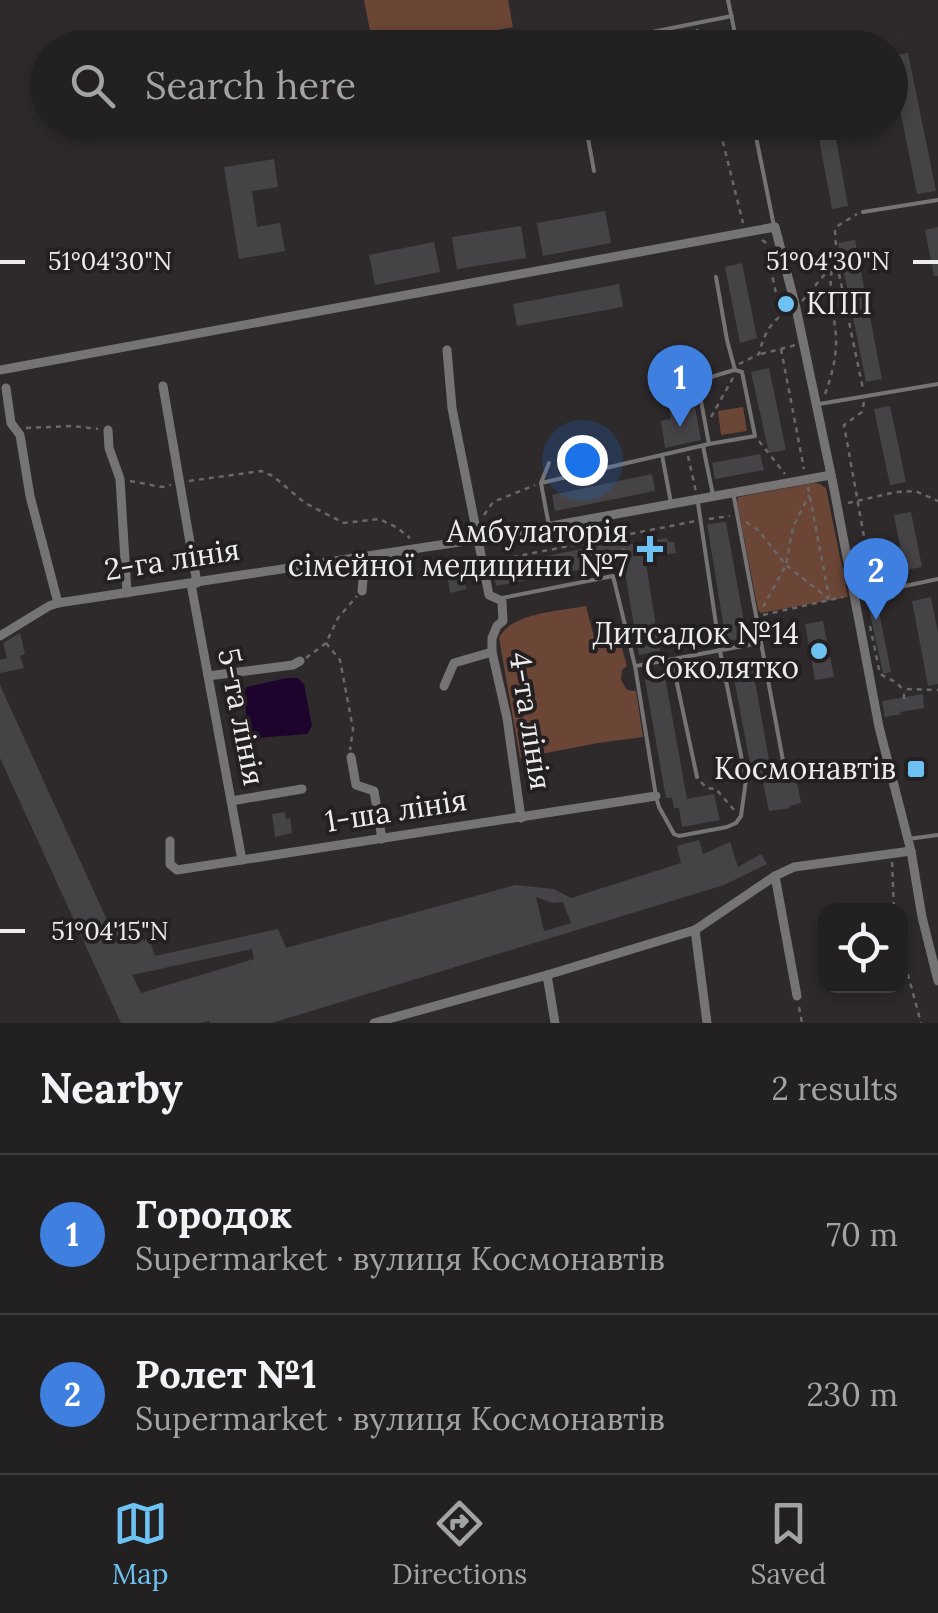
<!DOCTYPE html>
<meta charset="utf-8">
<style>
body{margin:0;font-family:Lora,serif;background:#2a2829;color:#f1f3f6}
.controls{position:absolute;right:30px;bottom:30px;display:grid;overflow:hidden;border-radius:20px;box-shadow:0 5px 15px #0003}
.controls button{width:90px;height:90px;display:grid;place-items:center;padding:0;border:0;border-bottom:2px solid #3f3e3e;background:#222020;color:#f1f3f6;font:50px sans-serif}
.you{position:absolute;left:582px;top:460px;width:35px;height:35px;margin:-25px;border:8px solid #fff;border-radius:50%;background:#1a73e8;box-shadow:0 0 0 15px #1a73e833}
.badge{display:grid;place-items:center;width:65px;height:65px;border-radius:50%;background:#6dc2f3;color:#fff;font-size:32px;font-weight:700}
.pin{position:absolute;translate:-50% -82px;filter:drop-shadow(0 2px 5px #0008)}
.pin::after{content:'';position:absolute;top:52px;width:35px;height:30px;background:inherit;clip-path:polygon(0 0,100% 0,50% 100%)}
.list{margin:0;padding:0;list-style:none}
h2{display:flex;justify-content:space-between;align-items:center;height:130px;margin:0;padding:0 40px;font-size:42px}
h2 small{font-size:32px;font-weight:400;color:#a2a3a5}
.list li{display:grid;grid-template-columns:65px 1fr auto;gap:30px;align-items:center;box-sizing:border-box;height:160px;padding:0 40px;border-top:2px solid #3f3e3e}
.list b{display:block;font-size:38px;white-space:nowrap}
.list p{margin:0;font-size:32px;white-space:nowrap;color:#a2a3a5}
.list em{font-size:32px;font-style:normal;color:#a2a3a5}
.icon{flex:none;width:55px;height:55px;fill:none;stroke:currentColor;stroke-width:2;stroke-linecap:round;stroke-linejoin:round}
.map{position:relative;flex:none;width:938px;height:1023px;overflow:hidden}
.search{position:absolute;background:#222020;box-shadow:0 5px 15px #0003;left:30px;right:30px;top:30px;height:110px;display:flex;align-items:center;gap:25px;box-sizing:border-box;padding:0 35px;border-radius:55px;color:#a2a3a5;font-size:38px}
.sheet{height:450px;background:#222020}
nav{display:flex;justify-content:space-around;align-items:center;box-sizing:border-box;height:140px;border-top:2px solid #3f3e3e;background:#222020;font-size:28px;color:#a2a3a5}
nav a{display:grid;justify-items:center;gap:5px}
nav .on{color:#6dc2f3}
.map>svg:first-child{display:block}
</style>
<div class="map">
<svg width="938" height="1023" viewBox="0 0 938 1023">
<rect width="100%" height="100%" fill="#2e2a2b"/>
<g fill="#6b4536">
<polygon points="364,0 508,0 513,27 405,47 373,47"/>
<polygon points="743,407 747,431 721,435 718,411"/>
<polygon points="814,483 820,484 826,488 848,597 761,613 758,610 737,502 738,497"/>
<path d="M586 606 596 645H615L622 648 627 666 622 670 621 680 627 690 636 691 643 737 598 743 520 758 499 638C510 613 560 611 586 606Z"/>
</g>
<polygon fill="#1c042d" points="287,678 298,678 304,684 312,726 307,734 256,738 247,734 245,692 246,687"/>
<g fill="#464346" fill-rule="evenodd">
<polygon points="908,53 936,191 917,194 890,59 890,56"/>
<polygon points="344,122 386,122 387,127 346,134"/>
<polygon points="816,122 833,122 848,206 832,209"/>
<polygon points="274,159 278,187 252,191 257,227 280,223 285,251 239,259 224,167"/>
<polygon points="605,211 611,243 543,256 537,223"/>
<polygon points="521,226 526,258 457,269 452,237"/>
<polygon points="938,227 938,276 934,276 925,230"/>
<polygon points="855,240 882,379 866,382 838,243"/>
<polygon points="434,242 440,272 375,285 369,255"/>
<polygon points="742,263 757,338 740,343 725,267"/>
<polygon points="619,284 623,307 517,326 513,304"/>
<polygon points="769,368 786,450 769,453 751,372"/>
<polygon points="890,406 906,482 890,485 874,409"/>
<polygon points="695,407 701,440 665,448 661,421 671,419 670,412"/>
<polygon points="760,454 764,470 715,479 712,463"/>
<polygon points="652,474 655,491 555,511 552,495"/>
<polygon points="911,512 922,567 905,570 894,515"/>
<polygon points="726,522 747,638 726,641 707,524"/>
<polygon points="667,538 668,542 674,542 676,553 645,558 660,651 639,655 623,561 496,586 492,567 617,542 618,546"/>
<polygon points="458,564 461,582 464,582 467,589 450,593 446,566"/>
<polygon points="931,597 938,633 938,684 928,686 912,601"/>
<polygon points="877,602 891,672 883,674 868,604"/>
<polygon points="823,621 834,677 815,680 805,624"/>
<polygon points="20,633 25,654 20,656 24,668 0,673 0,660 7,658 3,643"/>
<polygon points="751,659 773,782 796,777 801,803 789,806 790,808 769,811 762,778 753,780 731,662"/>
<polygon points="665,677 687,799 714,794 720,820 682,827 679,808 674,808 672,798 666,798 645,680"/>
<path d="M0 685 112 931 124 927 130 939 139 934 144 941 149 938 155 956 278 929 286 948 515 885 554 889 571 898 681 863 677 846 699 840 703 854 730 842 738 867 761 854 767 864 724 885 272 1023H210L209 1021 201 1023H121L0 758ZM536 897 553 903 563 902 571 923 544 931ZM252 949 254 959 141 993 132 975Z"/>
<polygon points="923,694 924,708 900,712 901,714 885,717 882,701"/>
<polygon points="285,812 286,820 290,817 292,833 275,837 272,814"/>
</g>
<g fill="none" stroke-linecap="round" stroke-linejoin="round">
<g stroke="#6a6768" stroke-width="2.5" stroke-dasharray="5 5" stroke-linecap="butt">
<polyline points="697,29 701,48"/>
<polyline points="517,37 520,48"/>
<polyline points="675,48 679,37 691,32"/>
<polyline points="718,122 743,223"/>
<polyline points="762,240 765,242 777,298 784,298"/>
<polyline points="837,264 863,389"/>
<polyline points="802,301 825,274 837,264 835,230 839,225 857,214"/>
<polyline points="781,349 804,469"/>
<polyline points="761,354 796,345"/>
<path d="M739 364 759 354C763 336 771 320 788 311"/>
<path d="M825 394C832 375 837 356 836 336 834 313 828 291 832 269"/>
<polyline points="864,402 862,412 844,425 873,587"/>
<polyline points="711,417 734,376"/>
<polyline points="26,428 72,426 98,429"/>
<polyline points="759,441 785,474"/>
<polyline points="688,456 696,492"/>
<polyline points="130,481 162,487 171,485"/>
<polyline points="189,481 261,471 273,476 305,503 344,523 379,519 396,527 410,538"/>
<polyline points="808,487 829,597"/>
<polyline points="848,503 896,492 915,491 938,501"/>
<polyline points="484,515 493,502 535,485"/>
<polyline points="709,519 730,516"/>
<polyline points="746,522 758,530 786,565 829,599"/>
<polyline points="493,561 696,521"/>
<polyline points="618,571 623,567 625,559 621,537"/>
<polyline points="763,607 786,565 793,527 809,495"/>
<polyline points="763,615 843,597"/>
<polyline points="870,626 880,674 897,683 905,692"/>
<polyline points="326,643 340,660 353,729 350,750"/>
<polyline points="306,658 326,643 338,618 357,596"/>
<polyline points="904,699 904,695 908,689 938,690"/>
<polyline points="701,782 707,788 716,789 735,811"/>
<polyline points="892,862 894,911"/>
<polyline points="900,945 921,1023"/>
<polyline points="799,1007 802,1023"/>
</g>
<g stroke="#757373" stroke-width="4">
<polyline points="728,0 738,48"/>
<polyline points="572,48 732,16"/>
<polyline points="585,122 594,171"/>
<polyline points="753,122 774,226"/>
<polyline points="863,212 938,200"/>
<polyline points="819,404 938,384"/>
<polyline points="709,444 698,385 708,378 734,370"/>
<polyline points="703,446 713,495"/>
<polyline points="662,455 671,503"/>
<polyline points="541,483 549,463"/>
<polyline points="733,492 784,766"/>
<polyline points="549,526 541,483 709,444 755,436 742,372 735,370 727,340 716,277"/>
<polyline points="858,596 938,579"/>
<polyline points="502,598 613,576 635,666 656,796 659,807 674,834 679,836 727,827 736,823 741,816 746,780 720,651 698,503"/>
<polyline points="672,660 697,777"/>
<polyline points="636,666 759,643"/>
<polyline points="908,839 938,835"/>
</g>
<g stroke="#757373" stroke-width="9">
<polyline points="447,350 452,408 489,595 502,601 503,621 497,626 492,638 492,652 507,718 521,818"/>
<polyline points="0,370 775,227 796,308 834,489 879,727 911,851 922,917 938,981"/>
<polyline points="163,386 197,583"/>
<polyline points="6,388 11,423 20,435 30,496 58,603"/>
<polyline points="108,430 109,448 120,479 127,593"/>
<polyline points="191,584 242,860"/>
<polyline points="362,591 365,556"/>
<polyline points="0,636 49,606 58,603 479,539 831,475"/>
<polyline points="208,676 293,665 300,661"/>
<polyline points="444,686 454,663 492,652"/>
<polyline points="351,757 356,785 374,791 382,839"/>
<polyline points="231,801 302,789"/>
<polyline points="170,841 170,864 177,870 656,796"/>
<polyline points="775,876 797,996"/>
<polyline points="695,930 707,1023"/>
<polyline points="547,975 555,1023"/>
<polyline points="374,1023 547,975 695,930 775,876 794,867 911,851"/>
</g>
</g>
<path fill="none" stroke="#edebec" stroke-width="4" d="M0 262H25M913 262H938M0 931H25"/>
<g fill="#6dc2f3" stroke="#242021" stroke-width="4">
<circle cx="786" cy="304" r="10"/>
<path d="M645 534h10v10h10v10h-10v10h-10v-10h-10v-10h10z"/>
<circle cx="819" cy="651" r="10"/>
<rect x="906" y="759" width="20" height="20" rx="5"/>
</g>
<g text-anchor="middle" stroke-width="8" stroke-linejoin="round" paint-order="stroke">
<g font-size="30" fill="#edebec" stroke="#242021" text-anchor="end">
<text x="806" y="314" text-anchor="start">КПП</text>
<text x="628" y="542">Амбулаторія<tspan x="628" dy="34">сімейної медицини №7</tspan></text>
<text x="799" y="644">Дитсадок №14<tspan x="799" dy="34">Соколятко</tspan></text>
<text x="896" y="779">Космонавтів</text>
</g>
<g font-size="30" fill="#edebec" stroke="#242021">
<text transform="translate(172 560) rotate(-9)" y="10">2-га лінія</text>
<text transform="translate(241 717) rotate(79)" y="10">5-та лінія</text>
<text transform="translate(530 721) rotate(81)" y="10">4-та лінія</text>
<text transform="translate(396 811) rotate(-9)" y="10">1-ша лінія</text>
</g>
</g>
<g font-size="25" text-anchor="middle" fill="#edebec" stroke="#242021" stroke-width="8" stroke-linejoin="round" paint-order="stroke">
<text x="110" y="270">51°04'30"N</text>
<text x="828" y="270">51°04'30"N</text>
<text x="110" y="940">51°04'15"N</text>
</g>
</svg>
<div class="controls">
<button><svg class="icon" aria-label="locate" viewBox="0 0 24 24"><circle cx="12" cy="12" r="6"/><path d="M12 2v4M12 18v4M2 12h4M18 12h4"/></svg></button>
</div>
<div class="you"></div>
<div class="pin badge" style="left:680px;top:427px;background:#3f7fe0">1</div>
<div class="pin badge" style="left:876px;top:620px;background:#3f7fe0">2</div>
<div class="search"><svg class="icon" aria-label="search" viewBox="0 0 24 24"><circle cx="10" cy="10" r="6"/><path d="M15 15l6 6"/></svg>Search here</div>
</div>
<section class="sheet">
<h2>Nearby<small>2 results</small></h2>
<ul class="list">
<li><span class="badge" style="background:#3f7fe0">1</span><div><b>Городок</b><p>Supermarket · вулиця Космонавтів</p></div><em>70 m</em></li>
<li><span class="badge" style="background:#3f7fe0">2</span><div><b>Ролет №1</b><p>Supermarket · вулиця Космонавтів</p></div><em>230 m</em></li>
</ul>
</section>
<nav>
<a class="on"><svg class="icon" aria-label="map" viewBox="0 0 24 24"><path d="M3 6l6-2 6 2 6-2v14l-6 2-6-2-6 2zM9 4v14M15 6v14"/></svg>Map</a>
<a><svg class="icon" aria-label="directions" viewBox="0 0 24 24"><path d="M12 3l9 9-9 9-9-9zM9 14v-3h6M13 9l2 2-2 2"/></svg>Directions</a>
<a><svg class="icon" aria-label="saved" viewBox="0 0 24 24"><path d="M7 4h10v16l-5-4-5 4z"/></svg>Saved</a>
</nav>
